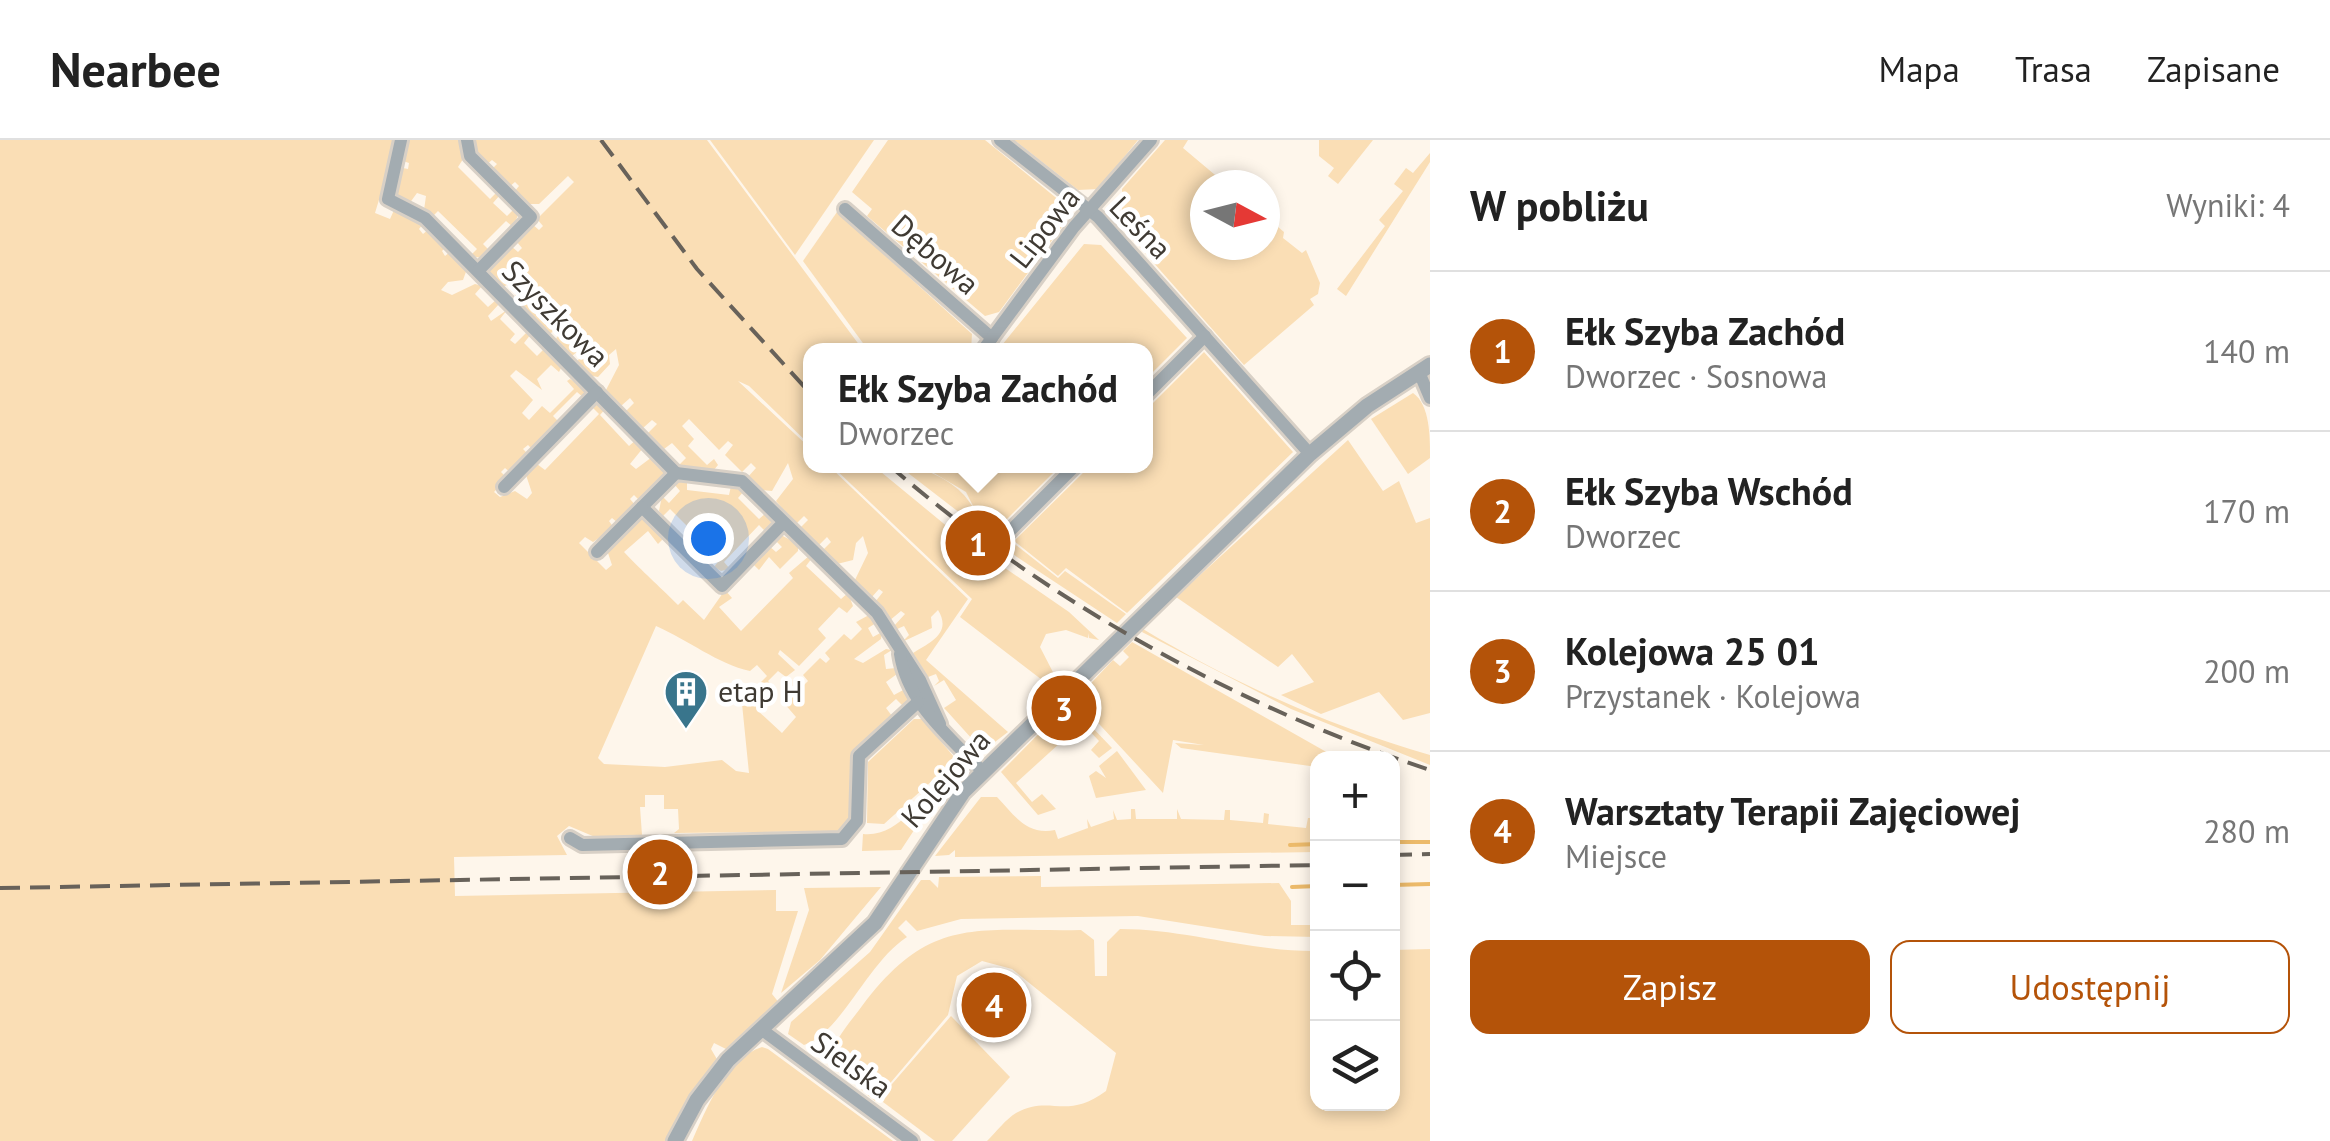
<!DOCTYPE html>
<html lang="pl">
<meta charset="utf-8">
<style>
body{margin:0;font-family:"PT Sans",sans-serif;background:#f2f2f2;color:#222}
.controls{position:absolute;right:30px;bottom:30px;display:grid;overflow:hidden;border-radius:20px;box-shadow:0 5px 15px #0003}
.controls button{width:90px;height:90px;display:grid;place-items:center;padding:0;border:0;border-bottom:2px solid #e0e0e0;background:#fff;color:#222;font:50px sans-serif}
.compass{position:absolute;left:1190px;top:30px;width:90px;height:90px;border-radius:50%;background:#fff;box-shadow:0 5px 15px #0003;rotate:97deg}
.you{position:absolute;left:708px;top:398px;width:35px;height:35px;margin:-25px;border:8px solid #fff;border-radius:50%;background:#1a73e8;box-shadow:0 0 0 15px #1a73e833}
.badge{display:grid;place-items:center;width:65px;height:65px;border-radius:50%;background:#b45309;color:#fff;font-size:32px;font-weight:700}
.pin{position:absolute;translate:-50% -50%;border:5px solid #fff;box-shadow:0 2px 10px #0006}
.popup{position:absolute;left:803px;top:203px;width:350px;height:130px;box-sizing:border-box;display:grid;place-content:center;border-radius:20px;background:#fff;filter:drop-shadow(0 2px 8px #0005);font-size:32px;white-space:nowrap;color:#767676}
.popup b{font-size:38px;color:#222}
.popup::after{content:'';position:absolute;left:50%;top:100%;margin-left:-20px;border:20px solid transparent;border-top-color:#fff}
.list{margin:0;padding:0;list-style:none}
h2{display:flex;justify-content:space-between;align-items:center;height:130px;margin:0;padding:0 40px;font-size:42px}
h2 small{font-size:32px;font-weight:400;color:#767676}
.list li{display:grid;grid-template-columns:65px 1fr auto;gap:30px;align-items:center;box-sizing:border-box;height:160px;padding:0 40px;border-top:2px solid #e0e0e0}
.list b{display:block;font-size:38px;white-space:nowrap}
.list p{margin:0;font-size:32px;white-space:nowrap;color:#767676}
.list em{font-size:32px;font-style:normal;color:#767676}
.actions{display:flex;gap:20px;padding:30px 40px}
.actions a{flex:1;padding:22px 0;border:2px solid #b45309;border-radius:20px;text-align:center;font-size:35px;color:#b45309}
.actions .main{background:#b45309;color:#fff}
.icon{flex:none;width:55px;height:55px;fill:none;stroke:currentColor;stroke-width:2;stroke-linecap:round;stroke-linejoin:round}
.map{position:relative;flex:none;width:1430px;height:1001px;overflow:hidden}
header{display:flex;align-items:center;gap:60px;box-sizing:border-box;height:140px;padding:0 50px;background:#fff;border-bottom:2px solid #e0e0e0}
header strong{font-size:48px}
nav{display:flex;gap:55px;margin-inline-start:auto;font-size:35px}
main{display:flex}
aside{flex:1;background:#fff}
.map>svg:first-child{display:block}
</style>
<header>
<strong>Nearbee</strong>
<nav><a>Mapa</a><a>Trasa</a><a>Zapisane</a></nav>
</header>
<main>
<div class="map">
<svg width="1430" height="1001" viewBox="0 0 1430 1001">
<rect width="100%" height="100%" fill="#fef6eb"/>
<g fill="#fadeb5">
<path d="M0 0H397L375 73 390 79 395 68 423 84 419 89 423 94 429 89 446 107 442 111 445 116 451 111 467 129 463 140 448 142 441 150 452 155 475 144 482 146 475 154 488 167 496 160 500 163 488 176 491 181 507 170 500 179 515 194 510 200 515 204 528 191 531 194 524 203 537 216 545 208 562 226 559 232 551 225 537 239 542 250 516 230 510 236 533 260 522 273 529 280 542 266 550 273 574 249 567 241 570 239 586 249 584 258 577 252 553 276 560 283 533 310 528 305 523 309 529 315 511 333 505 328 501 332 507 338 494 352 500 357 515 351 527 359 532 353 526 335 537 324 545 330 599 274 591 266 602 264 607 267 600 275 629 306 637 299 643 308 630 324 636 329 652 317 665 334 640 361 634 355 630 359 636 366 618 383 612 378 609 381 614 388 593 402 585 397 579 403 606 430 612 425 607 410 637 379 646 378 666 396 658 404 648 391 624 412C645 434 656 443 678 465L683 460 704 480 725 450 732 458 719 467 741 491 793 438 789 433 809 416 812 418 806 426 841 459 848 453 853 466 847 473 839 467 818 489 826 498 799 526 780 510 778 514 795 530 786 537 778 531 768 541 774 548 761 542 767 536 757 525 750 531C718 524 688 500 656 486L598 618 604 624 665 627 722 620 736 631 749 633 740 544 764 562 757 570 782 593 796 577 783 562 798 540 804 545 808 541 803 535 820 518 826 523 830 519 825 513 844 494 851 500 862 489 856 482 869 475 876 483 868 488 873 497 882 492 881 499 854 519 863 523 886 509 892 510 884 515 886 529 896 528 897 534 886 542 894 555 905 549 910 559 903 566 896 559 886 568 892 576 853 614 851 679 844 691 674 693 679 689 678 669H664V655H645V667H640L642 695 595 697 569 686 557 696 567 715 454 717 455 756 776 750V771H798L772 854 780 864 728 910 714 903 711 909 718 921 667 1001H0Z"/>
<polygon points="406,0 463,0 465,16 458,27 490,59 497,52 500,55 493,63 507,76 514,69 519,73 513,87 506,81 483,104 490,111 482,118 470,116 477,109 438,71 431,78 424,70 426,56 417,53 409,64 394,57 398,27 408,29 409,23 400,20"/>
<path d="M473 0H707L863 210H810V305L749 246 738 241 810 308V326H829L968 459 926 520 1008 592 983 611 944 568 956 560 944 540 934 546 939 541 936 534 928 537 913 513C931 502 952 493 938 470L931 477 932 488 902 502 909 495 904 486 895 490 893 487 905 474 901 471 889 481 875 462 883 452 879 449 871 458 854 442 868 413 863 396 856 403 853 420 837 424 823 410 831 402 827 397 818 406 800 388 808 380 804 376 796 384 776 361 793 339 788 323 772 351 761 350 747 338 756 328 751 323 742 332 725 315 733 305 728 301 719 310 689 279 682 286 694 299 688 306 707 325 714 319 718 325 713 331 682 328 679 325 686 318 672 303 664 309 648 293 657 284 652 280 643 288 626 271 634 263 630 258 621 266 606 250 619 225 616 209 609 215 610 224 598 237 592 236 577 221 583 215 579 210 572 216 555 200 561 192 556 188 549 195 513 159 522 143 517 138 502 148 489 135 492 124 511 106 518 112 522 108 516 101 532 84 539 90 543 86 537 79 574 42 568 36 539 64H526L514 52 519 46 515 42 509 47 491 30 497 24 492 20 486 25 473 10Z"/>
<polygon points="710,0 874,0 795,115"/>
<polygon points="888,0 985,0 1060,61 1064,84 999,172 985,176 867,76 872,69 852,52"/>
<polygon points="1014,0 1138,0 1098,49 1078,50"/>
<polygon points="1165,0 1188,0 1183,8 1227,45 1205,45 1205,105 1265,105 1265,76 1284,92 1283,98 1302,113 1306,110 1320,143 1318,154 1310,159 1314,165 1244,225 1122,87 1122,49"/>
<polygon points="1319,0 1373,0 1338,44 1328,36 1334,28 1319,16"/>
<polygon points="1430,13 1430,22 1346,156 1337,149 1385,86 1379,80 1403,51 1394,44 1406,28 1413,33"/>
<polygon points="837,72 972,194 971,210 868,210 803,121"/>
<polygon points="1084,104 1101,105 1187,198 1146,239 1146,210 998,210"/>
<polygon points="1204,212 1293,312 1127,473 1066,428 1058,436 1014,401 1090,326 1146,326 1146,270"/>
<path d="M1413 253C1430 265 1430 296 1430 318L1408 334 1371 279Z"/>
<polygon points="1348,300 1383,351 1399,341 1416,383 1430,378 1430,573 1403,580 1379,552 1321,574 1281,555 1314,542 1292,514 1278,527 1176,457"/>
<polygon points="832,326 886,326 881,332 960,397 1069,472 1099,500 1089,498 1089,493 1088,498 1066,490 1046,494 1040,507 1057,540 1050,546 960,477 972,459"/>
<path d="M899 326C920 325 950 339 964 355 976 369 979 380 994 394L998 391 1058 438 1065 431 1126 474 1117 483 1017 417Z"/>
<polygon points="922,326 1060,326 995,391 978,376 966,352"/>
<polygon points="677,341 687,341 687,350 729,355 731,346 744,351 738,358 759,379 766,373 773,385 766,392 759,385 724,422 730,429 721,431 714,427 720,419 670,369 663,376 659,371 662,356 669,363 680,351 674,344"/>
<polygon points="781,395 798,404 798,411 780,429 769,417 759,430 752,423 769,406 776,412 782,407 775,400"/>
<path d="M1143 489C1231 542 1331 587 1430 615V625L1291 569 1142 492Z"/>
<polygon points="1132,502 1337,618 1318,618 1317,627 1181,608 1175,603 1204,605 1173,600 1163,653 1076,559 1113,520 1120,526 1129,517 1123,511"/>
<polygon points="1069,563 1112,608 1099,618 1091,610 1099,601 1082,583 1016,643 1032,662 1042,654 1056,669 1038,675 1001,632"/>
<path d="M914 579H922L965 630 941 649 901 710 862 711 863 694C899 698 923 655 948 635L944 630 884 684 867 683 868 622Z"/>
<polygon points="1117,611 1146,650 1096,658 1089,636 1096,631 1106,638 1099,626"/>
<path d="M981 657H997C1014 675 1027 696 1055 690L1058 699 1088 688 1087 679 1091 687 1114 679 1113 670 1117 680 1131 679V669H1135L1136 679H1177V669L1181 679 1224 680 1225 670H1230V680L1263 683 1264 673 1269 674 1268 684 1306 688 1308 678H1313L1317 712 955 717V710L949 715 935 716Z"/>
<path d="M1041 736V747L1279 743 1291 761V785H1317V797L1265 796 1138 776 961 779 917 791 906 780 898 788 907 797C867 823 842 892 804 905L788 894 791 882 870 812 921 740H930L938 748 939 737Z"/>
<polygon points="881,747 820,820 781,853 809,770 804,748"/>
<path d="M1120 789C1187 789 1251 812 1317 811L1318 964H1392L1393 810 1430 809V1001H987C996 992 1006 979 1016 973 1050 954 1066 981 1106 951L1116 913 1012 829 982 821 957 836 948 875 875 961 830 924C831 902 849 884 862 866 931 774 977 792 1081 790L1094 800 1095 836H1107V802Z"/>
<polygon points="951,876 1010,937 952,1001 935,1001 879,959"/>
<path d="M762 907 768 909 893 1001H692C706 970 726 918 762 907Z"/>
</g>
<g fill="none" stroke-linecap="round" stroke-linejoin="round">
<g stroke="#ecba6a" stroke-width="4">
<polyline points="1392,702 1430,702"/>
<polyline points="1290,705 1318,704"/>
<polyline points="1392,745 1430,744"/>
<polyline points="1292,747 1318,746"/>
</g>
<defs>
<g id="minor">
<polyline points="401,0 388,59 425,78 676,333"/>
<polyline points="467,0 470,16 531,77 478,131"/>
<polyline points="1000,0 1098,77 1310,314"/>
<polyline points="845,69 992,198"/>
<polyline points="983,210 1074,87 1151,0"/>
<polyline points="1419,232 1430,258"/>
<polyline points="1146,255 1205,196"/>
<polyline points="504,347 597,252"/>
<polyline points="784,382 722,446 642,367 676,333 742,341 877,473 920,540 940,584"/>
<polyline points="1007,394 1075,326"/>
<polyline points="597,412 642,367"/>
<path d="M900 514C907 563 950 597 983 632"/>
<polyline points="570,698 582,705 842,699 857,681 859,616 918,562"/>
<polyline points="761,889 912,1001"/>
</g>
<polyline id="tertiary" points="675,1001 697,960 728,920 875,783 963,652 1310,314 1367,266 1430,225"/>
</defs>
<use href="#minor" stroke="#d8d0c6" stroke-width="18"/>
<use href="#tertiary" stroke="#d8d0c6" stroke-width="20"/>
<use href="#minor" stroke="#a3acb1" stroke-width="12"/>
<use href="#tertiary" stroke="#a3acb1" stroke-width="15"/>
<g stroke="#68625a" stroke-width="4" stroke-dasharray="20 10" stroke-linecap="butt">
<polyline points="601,0 697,129 810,253"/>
<path d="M890 326C1045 460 1235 566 1430 630"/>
<polyline points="1392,715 1430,714"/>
<polyline points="0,748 1318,725"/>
</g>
</g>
<defs>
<symbol id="building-pin" viewBox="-11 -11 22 30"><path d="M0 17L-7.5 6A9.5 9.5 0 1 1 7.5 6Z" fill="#39758c" stroke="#fff"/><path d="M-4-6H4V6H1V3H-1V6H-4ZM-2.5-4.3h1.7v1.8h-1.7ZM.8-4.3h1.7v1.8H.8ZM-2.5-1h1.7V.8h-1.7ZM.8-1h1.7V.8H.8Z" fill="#fff"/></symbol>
</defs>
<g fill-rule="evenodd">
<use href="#building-pin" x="661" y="527" width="50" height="68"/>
</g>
<g text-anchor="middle" stroke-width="9" stroke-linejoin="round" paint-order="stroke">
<g font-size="30" fill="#3f3a33" stroke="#fff">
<text transform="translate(1045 88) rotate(-52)" y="10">Lipowa</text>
<text transform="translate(1140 88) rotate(46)" y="10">Leśna</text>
<text transform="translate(935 115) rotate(41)" y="10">Dębowa</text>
<text transform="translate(555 174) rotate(45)" y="10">Szyszkowa</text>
<text transform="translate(946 639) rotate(-49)" y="10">Kolejowa</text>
<text transform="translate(851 925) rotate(36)" y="10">Sielska</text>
</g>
<g font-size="30" fill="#3f3a33" stroke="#fff" text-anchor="start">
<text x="718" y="562">etap H</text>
</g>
</g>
</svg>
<div class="controls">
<button>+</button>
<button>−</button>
<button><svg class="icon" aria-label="locate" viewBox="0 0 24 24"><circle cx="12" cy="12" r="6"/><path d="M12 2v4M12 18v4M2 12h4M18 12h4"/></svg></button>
<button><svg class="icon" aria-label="layers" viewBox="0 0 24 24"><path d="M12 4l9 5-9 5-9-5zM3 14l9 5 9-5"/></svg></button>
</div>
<svg class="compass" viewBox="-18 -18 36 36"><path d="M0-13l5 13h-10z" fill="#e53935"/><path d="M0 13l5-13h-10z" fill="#767676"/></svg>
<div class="you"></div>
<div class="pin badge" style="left:978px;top:403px">1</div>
<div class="popup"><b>Ełk Szyba Zachód</b>Dworzec</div>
<div class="pin badge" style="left:660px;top:732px">2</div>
<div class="pin badge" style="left:1064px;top:568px">3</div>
<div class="pin badge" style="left:994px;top:865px">4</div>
</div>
<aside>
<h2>W pobliżu<small>Wyniki: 4</small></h2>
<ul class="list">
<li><span class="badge">1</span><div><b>Ełk Szyba Zachód</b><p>Dworzec · Sosnowa</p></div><em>140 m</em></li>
<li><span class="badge">2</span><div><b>Ełk Szyba Wschód</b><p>Dworzec</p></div><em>170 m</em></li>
<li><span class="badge">3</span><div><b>Kolejowa 25 01</b><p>Przystanek · Kolejowa</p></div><em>200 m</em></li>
<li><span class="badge">4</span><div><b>Warsztaty Terapii Zajęciowej</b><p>Miejsce</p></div><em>280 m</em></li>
</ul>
<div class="actions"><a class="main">Zapisz</a><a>Udostępnij</a></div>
</aside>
</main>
